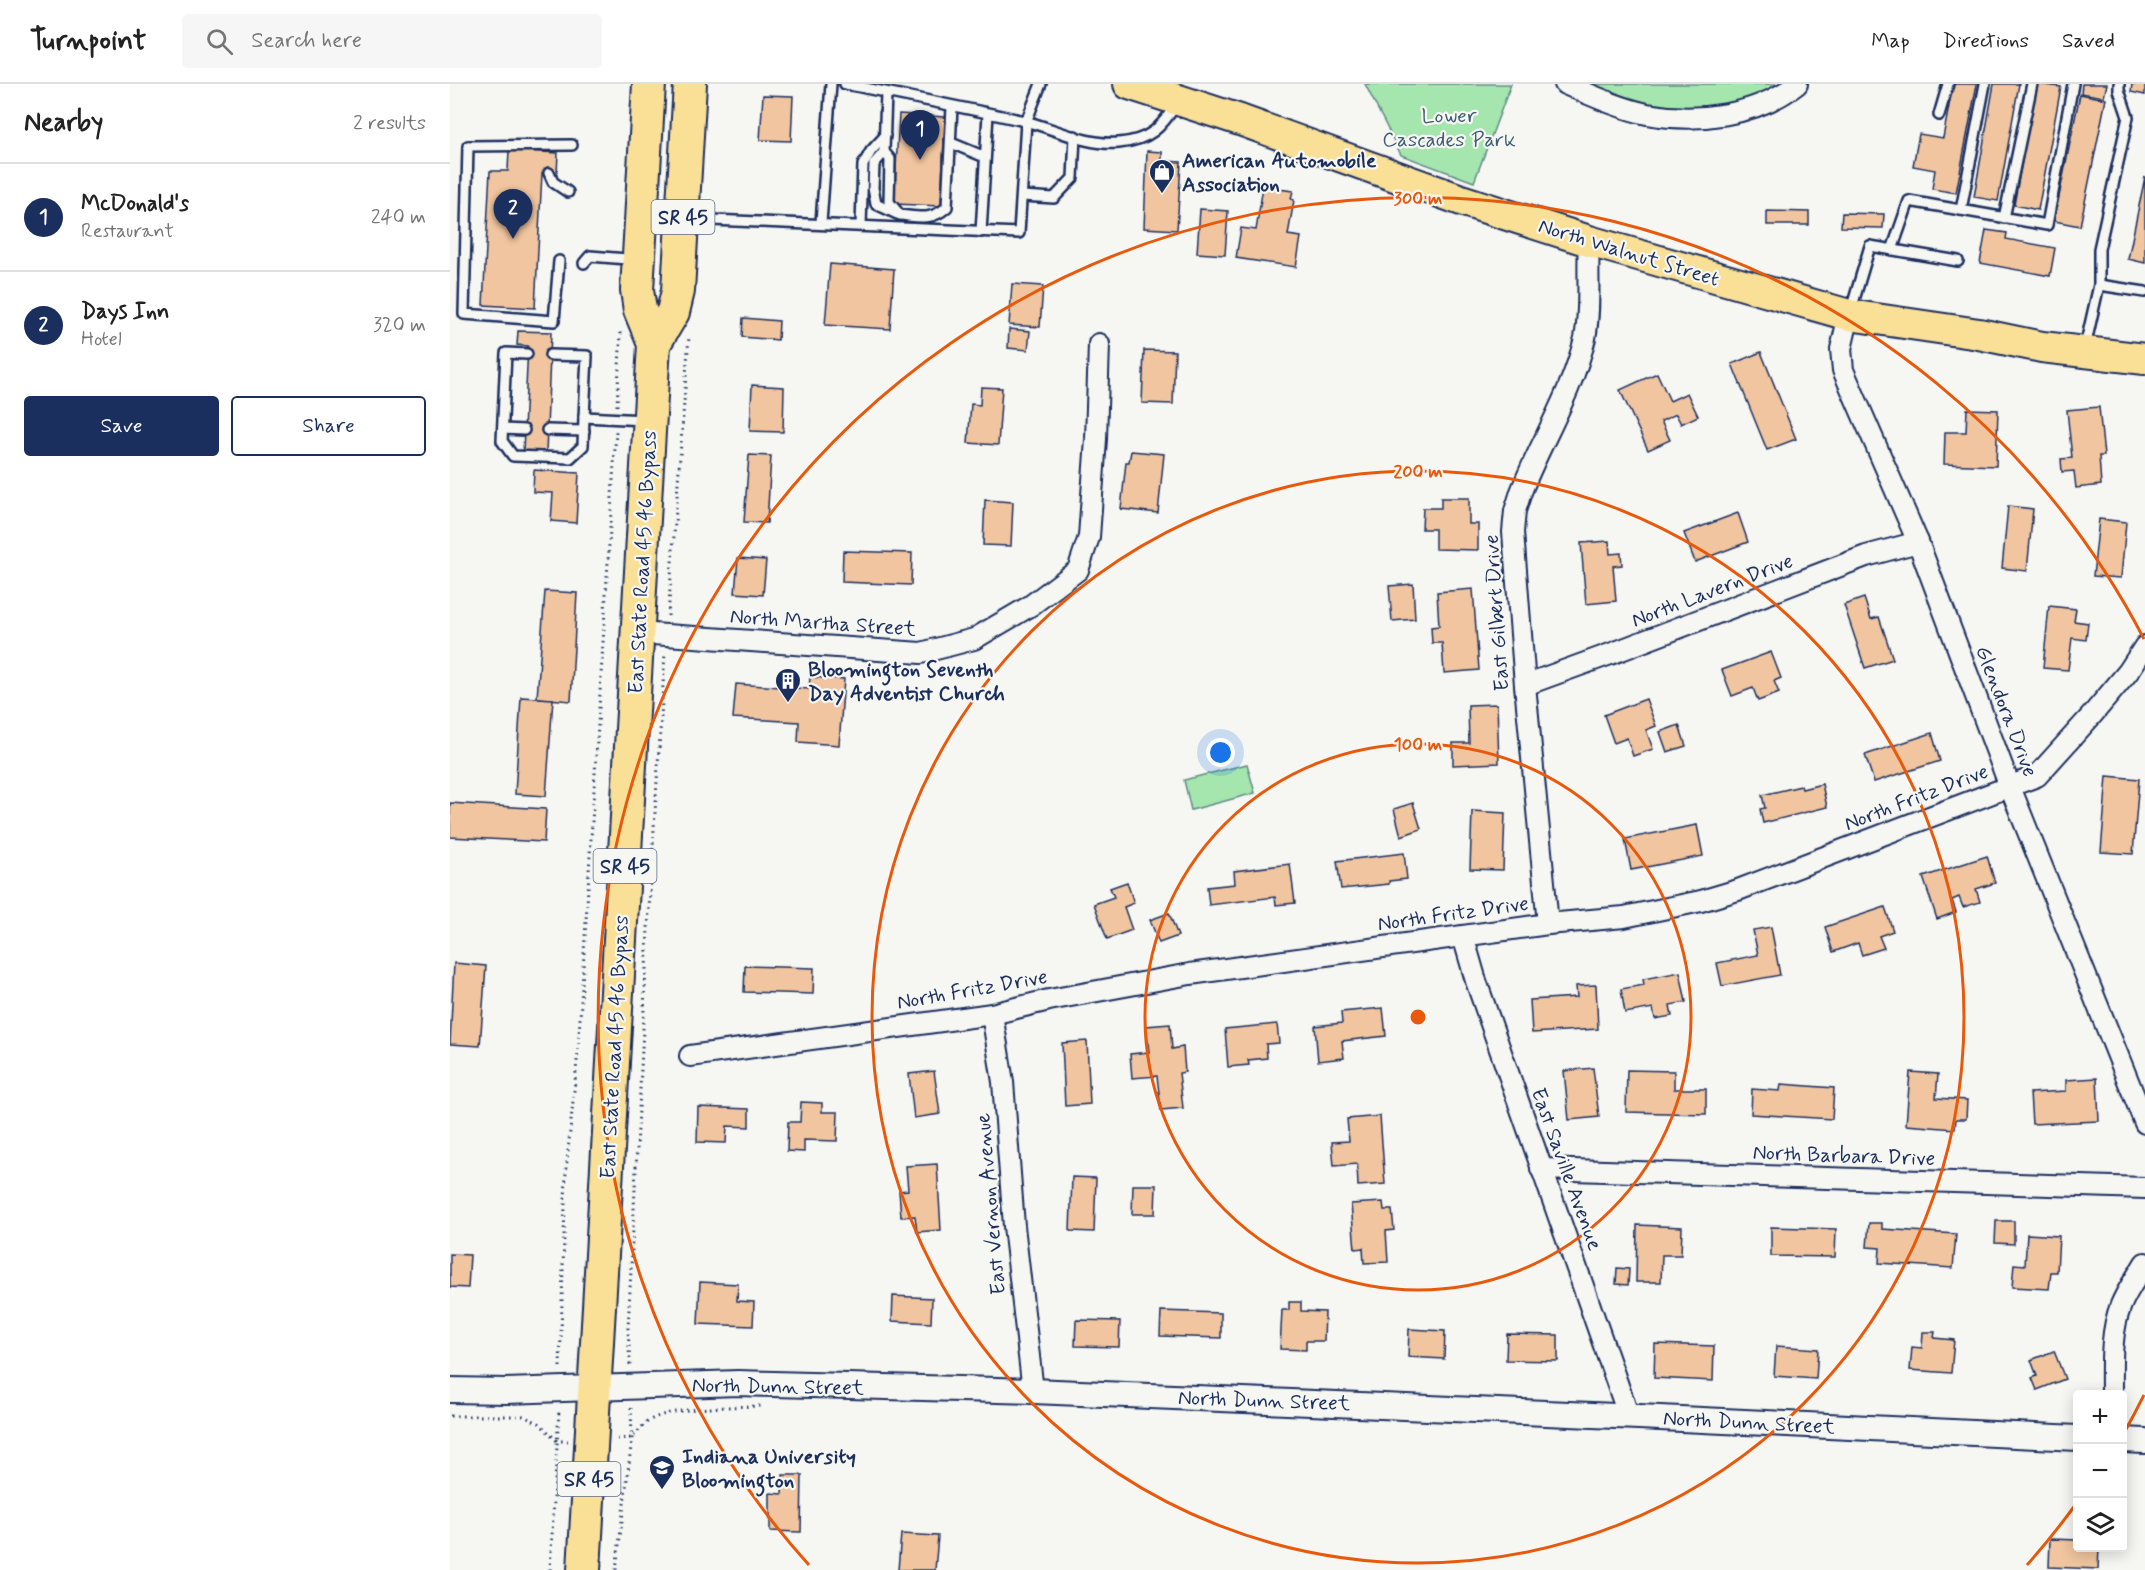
<!DOCTYPE html>
<meta charset="utf-8">
<style>
body{margin:0;font-family:Mynerve,sans-serif;background:#f6f6f6;color:#222}
.controls{position:absolute;right:18px;bottom:18px;display:grid;overflow:hidden;border-radius:6px;box-shadow:0 3px 15px #0003}
.controls button{width:54px;height:54px;display:grid;place-items:center;padding:0;border:0;border-bottom:2px solid #e0e0e0;background:#fff;color:#222;font:30px sans-serif}
.you{position:absolute;left:771px;top:669px;width:21px;height:21px;margin:-15px;border:4px solid #fff;border-radius:50%;background:#1a73e8;box-shadow:0 0 0 9px #1a73e833}
.badge{display:grid;place-items:center;width:39px;height:39px;border-radius:50%;background:#1b2f5e;color:#fff;font-size:20px;font-weight:700}
.pin{position:absolute;translate:-50% -50px;filter:drop-shadow(0 2px 3px #0008)}
.pin::after{content:'';position:absolute;top:32px;width:21px;height:18px;background:inherit;clip-path:polygon(0 0,100% 0,50% 100%)}
.list{margin:0;padding:0;list-style:none}
h2{display:flex;justify-content:space-between;align-items:center;height:78px;margin:0;padding:0 24px;font-size:26px}
h2 small{font-size:20px;font-weight:400;color:#767676}
.list li{display:grid;grid-template-columns:39px 1fr auto;gap:18px;align-items:center;box-sizing:border-box;height:108px;padding:0 24px;border-top:2px solid #e0e0e0}
.list b{display:block;font-size:22px;white-space:nowrap}
.list p{margin:0;font-size:20px;white-space:nowrap;color:#767676}
.list em{font-size:20px;font-style:normal;color:#767676}
.actions{display:flex;gap:12px;padding:18px 24px}
.actions a{flex:1;padding:14px 0;border:2px solid #1b2f5e;border-radius:6px;text-align:center;font-size:21px;color:#1b2f5e}
.actions .main{background:#1b2f5e;color:#fff}
.icon{flex:none;width:33px;height:33px;fill:none;stroke:currentColor;stroke-width:2;stroke-linecap:round;stroke-linejoin:round}
.map{position:relative;flex:none;width:1695px;height:1486px;overflow:hidden}
header{display:flex;align-items:center;gap:36px;box-sizing:border-box;height:84px;padding:0 30px;background:#fff;border-bottom:2px solid #e0e0e0}
header strong{font-size:28px}
nav{display:flex;gap:33px;margin-inline-start:auto;font-size:21px}
.search{width:420px;height:54px;background:#f6f6f6;display:flex;align-items:center;gap:15px;box-sizing:border-box;padding:0 21px;border-radius:6px;color:#767676;font-size:22px}
main{display:flex}
aside{flex:1;background:#fff}
.map>svg:first-child{display:block}
</style>
<header>
<strong>Turnpoint</strong>
<div class="search"><svg class="icon" aria-label="search" viewBox="0 0 24 24"><circle cx="10" cy="10" r="6"/><path d="M15 15l6 6"/></svg>Search here</div>
<nav><a>Map</a><a>Directions</a><a>Saved</a></nav>
</header>
<main>
<aside>
<h2>Nearby<small>2 results</small></h2>
<ul class="list">
<li><span class="badge">1</span><div><b>McDonald's</b><p>Restaurant</p></div><em>240 m</em></li>
<li><span class="badge">2</span><div><b>Days Inn</b><p>Hotel</p></div><em>320 m</em></li>
</ul>
<div class="actions"><a class="main">Save</a><a>Share</a></div>
</aside>
<div class="map">
<svg width="1695" height="1486" viewBox="0 0 1695 1486">
<rect width="100%" height="100%" fill="#f6f6f2"/>
<filter id="ink" filterUnits="userSpaceOnUse"><feTurbulence type="fractalNoise" baseFrequency=".0167" numOctaves="2"/><feDisplacementMap in="SourceGraphic" scale="12" xChannelSelector="R" yChannelSelector="G"/><feConvolveMatrix kernelMatrix="1 2 1 2 8 2 1 2 1" color-interpolation-filters="sRGB"/></filter>
<g filter="url(#ink)">
<g fill="#a5e5ae" stroke="#608a86" stroke-width="1.5">
<polygon points="915,0 1061,0 1024,98 951,71"/>
<path d="M1127 0H1335C1323 6 1311 14 1298 18 1232 37 1190 19 1127 0Z"/>
<polygon points="797,680 805,709 741,726 734,696"/>
</g>
<g fill="#f0c59f" stroke="#1b2f5e" stroke-width="1.5">
<polygon points="1503,0 1527,0 1506,109 1482,105 1485,86 1463,82 1469,50 1493,54"/>
<polygon points="1544,0 1569,0 1548,117 1524,113"/>
<polygon points="1586,0 1611,3 1588,126 1564,121"/>
<polygon points="1632,0 1657,0 1654,13 1631,9"/>
<polygon points="1682,0 1695,0 1695,11 1681,8"/>
<polygon points="1630,10 1656,15 1630,142 1604,137"/>
<polygon points="313,11 343,12 341,57 310,56"/>
<polygon points="449,30 495,33 491,122 444,120"/>
<polygon points="59,66 108,69 107,90 92,89 85,224 33,221 40,87 58,87"/>
<polygon points="697,67 712,68 712,77 731,78 727,146 694,144"/>
<polygon points="1695,93 1695,179 1678,175"/>
<polygon points="813,103 843,107 841,115 844,116 838,151 851,153 846,183 786,174 791,144 806,146"/>
<polygon points="750,125 778,127 775,171 747,169"/>
<polygon points="1317,127 1359,128 1359,141 1317,141"/>
<polygon points="1392,129 1434,130 1433,144 1391,143"/>
<polygon points="1536,146 1557,149 1556,155 1605,164 1600,192 1530,179"/>
<polygon points="380,180 444,185 440,245 375,241"/>
<polygon points="562,200 593,202 590,243 559,241"/>
<polygon points="293,234 329,237 328,256 292,253"/>
<polygon points="559,245 580,247 578,266 558,264"/>
<polygon points="68,247 101,248 96,369 73,368 78,262 67,261"/>
<polygon points="694,266 725,267 723,320 692,319"/>
<polygon points="1311,268 1346,355 1317,366 1282,280"/>
<polygon points="1207,289 1220,317 1237,309 1248,332 1231,340 1226,330 1211,337 1220,356 1198,366 1170,306"/>
<polygon points="302,301 334,303 333,348 300,347"/>
<polygon points="531,303 552,304 548,361 518,359 521,320 530,321"/>
<polygon points="1649,323 1654,372 1649,372 1651,401 1626,404 1624,387 1612,388 1611,375 1622,374 1617,326"/>
<polygon points="1517,325 1548,326 1546,382 1494,380 1495,348 1516,348"/>
<polygon points="681,367 714,370 708,429 671,425 676,378 679,378"/>
<polygon points="299,371 321,372 317,439 294,438"/>
<polygon points="84,386 129,389 126,439 101,437 103,409 83,408"/>
<polygon points="991,414 1019,414 1019,440 1028,440 1028,466 985,465 985,445 972,445 973,424 991,424"/>
<polygon points="535,416 563,418 561,462 533,461"/>
<polygon points="1558,422 1583,425 1577,487 1552,484"/>
<polygon points="1288,429 1298,458 1245,478 1234,449"/>
<polygon points="1649,435 1676,438 1671,494 1643,492"/>
<polygon points="1159,457 1160,470 1171,469 1172,481 1163,482 1166,517 1136,520 1131,459"/>
<polygon points="393,467 462,469 461,501 392,498"/>
<polygon points="288,474 316,476 313,511 285,509"/>
<polygon points="963,500 965,535 942,537 939,502"/>
<polygon points="1023,505 1029,586 994,589 992,559 982,559 981,543 989,542 987,508"/>
<polygon points="95,507 127,509 121,617 87,614"/>
<polygon points="1414,514 1421,535 1429,533 1443,575 1415,584 1394,521"/>
<polygon points="1599,522 1626,525 1624,537 1638,539 1636,556 1622,554 1618,586 1593,584"/>
<polygon points="1321,568 1331,594 1324,597 1329,609 1308,617 1303,604 1282,612 1272,586"/>
<polygon points="360,593 394,595 389,661 348,658 349,638 283,634 286,600 359,605"/>
<polygon points="71,613 103,615 96,712 65,710"/>
<polygon points="1196,615 1206,642 1196,646 1203,665 1183,672 1177,654 1164,659 1154,631"/>
<polygon points="1047,620 1049,679 1003,681 1003,659 1019,659 1018,621"/>
<polygon points="1229,641 1236,662 1217,668 1210,648"/>
<polygon points="1482,649 1490,677 1424,698 1415,671"/>
<polygon points="1657,692 1689,695 1683,770 1651,768"/>
<polygon points="1372,700 1377,723 1313,739 1310,725 1315,724 1312,711 1351,702 1352,705"/>
<polygon points="0,719 96,725 94,758 0,753"/>
<polygon points="963,719 971,745 951,752 944,725"/>
<polygon points="1022,727 1055,729 1053,786 1020,785"/>
<polygon points="1247,741 1253,772 1181,786 1175,755"/>
<polygon points="954,769 957,795 939,797 939,800 891,805 887,777"/>
<polygon points="1537,772 1545,799 1526,805 1530,818 1513,823 1509,813 1502,816 1506,828 1487,835 1473,793"/>
<polygon points="840,780 845,819 826,821 825,813 759,821 757,803 785,800 784,787"/>
<polygon points="677,798 684,819 674,823 682,846 657,855 644,820 664,813 660,804"/>
<polygon points="1435,823 1443,847 1429,852 1434,864 1412,871 1408,859 1383,868 1375,843"/>
<polygon points="719,829 728,852 709,859 700,836"/>
<polygon points="1321,843 1330,891 1272,902 1267,879 1308,871 1303,846"/>
<polygon points="4,879 36,882 30,962 0,960"/>
<polygon points="295,882 364,884 363,910 294,908"/>
<polygon points="1230,888 1236,918 1220,921 1222,932 1205,935 1203,924 1175,929 1171,905 1194,901 1193,895"/>
<polygon points="1146,901 1148,945 1082,949 1080,916 1127,913 1126,902"/>
<polygon points="933,924 936,952 892,957 894,974 868,977 865,942 892,939 891,928"/>
<polygon points="720,940 722,965 733,963 735,988 729,989 733,1024 711,1026 707,992 682,994 680,970 699,968 696,942"/>
<polygon points="827,940 829,959 816,960 817,974 798,976 799,981 778,983 775,945"/>
<polygon points="637,957 640,1020 615,1022 612,959"/>
<polygon points="1143,984 1149,1033 1119,1036 1114,987"/>
<polygon points="1177,986 1224,987 1224,1005 1256,1005 1256,1030 1176,1028"/>
<polygon points="484,987 490,1030 464,1034 459,990"/>
<polygon points="1460,988 1488,990 1486,1014 1517,1016 1516,1035 1506,1035 1505,1045 1456,1041"/>
<polygon points="1647,994 1649,1037 1582,1040 1580,1009 1616,1007 1616,996"/>
<polygon points="1331,1000 1384,1004 1382,1035 1301,1030 1302,1005 1330,1007"/>
<polygon points="351,1018 372,1019 372,1028 388,1028 387,1057 354,1056 354,1068 337,1067 338,1038 350,1038"/>
<polygon points="248,1023 299,1025 299,1043 277,1042 276,1059 247,1058"/>
<polygon points="930,1032 935,1100 908,1102 907,1080 884,1082 882,1058 899,1057 897,1035"/>
<polygon points="487,1080 491,1146 467,1148 465,1132 451,1133 449,1107 458,1106 456,1082"/>
<polygon points="622,1093 646,1094 644,1148 620,1147"/>
<polygon points="683,1101 706,1101 705,1130 682,1130"/>
<polygon points="933,1118 934,1126 942,1126 944,1146 936,1147 938,1178 914,1179 913,1164 905,1165 901,1120"/>
<polygon points="1546,1137 1564,1137 1564,1160 1545,1159"/>
<polygon points="1419,1139 1432,1139 1432,1145 1506,1150 1503,1184 1429,1179 1430,1164 1417,1163"/>
<polygon points="1187,1141 1232,1143 1231,1171 1212,1171 1211,1198 1186,1198"/>
<polygon points="1321,1143 1386,1145 1385,1173 1321,1172"/>
<polygon points="1577,1150 1609,1152 1607,1188 1601,1188 1599,1205 1562,1203 1564,1180 1575,1181"/>
<polygon points="0,1170 20,1171 18,1204 0,1203"/>
<polygon points="1167,1184 1179,1185 1178,1201 1166,1200"/>
<polygon points="250,1198 288,1200 287,1217 304,1218 303,1242 248,1240"/>
<polygon points="443,1212 482,1214 481,1239 442,1237"/>
<polygon points="839,1218 851,1218 851,1227 875,1228 874,1257 856,1257 856,1266 830,1265 832,1226 839,1226"/>
<polygon points="711,1227 771,1229 771,1254 710,1252"/>
<polygon points="626,1236 670,1237 669,1263 625,1262"/>
<polygon points="959,1245 995,1247 994,1275 958,1273"/>
<polygon points="1473,1248 1485,1248 1484,1254 1504,1256 1501,1289 1460,1286 1462,1263 1472,1264"/>
<polygon points="1057,1250 1108,1251 1108,1277 1056,1276"/>
<polygon points="1205,1260 1264,1262 1263,1297 1204,1294"/>
<polygon points="1326,1262 1368,1265 1366,1295 1324,1292"/>
<polygon points="1604,1267 1615,1295 1587,1306 1582,1294 1587,1292 1581,1276"/>
<polygon points="333,1391 352,1391 351,1448 320,1447 320,1409 332,1410"/>
<polygon points="451,1450 488,1452 485,1486 448,1486"/>
<polygon points="1600,1455 1628,1456 1628,1464 1649,1464 1648,1485 1599,1483"/>
</g>
<g fill="none" stroke-linecap="round" stroke-linejoin="round">
<defs>
<g id="service">
<path d="M395 0C455 12 516 24 575 37 606 45 637 62 669 59 700 56 711 44 727 19"/>
<path d="M436 9 434 68 440 75 439 118 450 131C470 133 481 137 497 123L502 23"/>
<polyline points="1489,31 1498,0"/>
<polyline points="501,59 535,73"/>
<polyline points="434,68 424,80 423,104 426,120 447,130"/>
<polyline points="99,89 103,98 118,108"/>
<polyline points="572,112 604,114 623,94 625,52"/>
<polyline points="1511,126 1535,0"/>
<polyline points="1554,134 1582,0"/>
<polyline points="238,135 569,149 576,38 591,0"/>
<polyline points="371,139 381,0"/>
<polyline points="411,141 413,81 421,67 435,52"/>
<polyline points="531,148 538,30"/>
<polyline points="1442,166 1459,117 1597,141 1623,0"/>
<polyline points="109,177 104,237 14,230 18,62 122,61"/>
<polyline points="134,179 140,172 177,175 184,179"/>
<polyline points="1649,201 1695,208"/>
<polyline points="1401,226 1420,162 1508,177"/>
<polyline points="1635,263 1649,201 1649,165 1678,33 1669,6 1669,0"/>
<polyline points="77,270 56,269 52,357 63,372 120,374 133,362 134,333 195,336"/>
<polyline points="100,271 137,272 134,333"/>
<polyline points="53,345 74,346"/>
<polyline points="97,346 134,347"/>
</g>
<g id="minor">
<path d="M1115 0C1141 11 1169 24 1197 30 1247 39 1306 32 1347 0"/>
<polyline points="1399,231 1391,265 1393,286 1468,458 1560,703 1695,1039"/>
<polyline points="188,549 471,569 524,555 580,522 628,486 639,453 646,355 649,260"/>
<polyline points="1075,601 1163,569 1416,472 1468,458"/>
<path d="M1098 840 1075 601 1063 448 1065 427 1071 408C1091 357 1122 309 1135 254 1141 225 1137 187 1139 157"/>
<polyline points="1013,852 1026,897 1179,1333"/>
<polyline points="542,930 553,998 564,1142 583,1307"/>
<polyline points="240,972 542,930 599,916 740,890 1098,840 1174,833 1251,817 1288,806 1587,692 1642,631 1678,588 1695,562"/>
<polyline points="1091,1085 1695,1104"/>
<path d="M1662 1310C1662 1281 1660 1249 1671 1221 1677 1206 1687 1193 1695 1179"/>
</g>
<g id="tertiary">
<polyline points="0,1306 56,1307 288,1299 583,1307 1189,1333 1628,1354"/>
<polyline points="1672,1356 1695,1357"/>
</g>
<polyline id="primary" points="679,0 790,36 1014,117 1139,157 1399,231 1529,250 1592,263 1695,275"/>
<g id="trunk">
<polyline points="204,260 223,228 228,207 240,0"/>
<polyline points="134,1486 204,260 190,226 187,206 199,0"/>
</g>
</defs>
<use href="#service" stroke="#1b2f5e" stroke-width="14"/>
<use href="#minor" stroke="#1b2f5e" stroke-width="24"/>
<use href="#tertiary" stroke="#1b2f5e" stroke-width="28"/>
<use href="#primary" stroke="#1b2f5e" stroke-width="34"/>
<use href="#trunk" stroke="#1b2f5e" stroke-width="36"/>
<g stroke="#1b2f5e" stroke-width="3" stroke-dasharray="1.5 4.5" stroke-linecap="butt">
<polyline points="167,322 171,245"/>
<polyline points="218,532 239,252"/>
<polyline points="180,1281 178,1245 199,825 215,569"/>
<polyline points="110,1283 116,1087 128,967 166,347"/>
<polyline points="0,1332 73,1332 89,1339 107,1357 118,1357"/>
<path d="M167 1355 182 1354C188 1348 194 1339 202 1335 224 1323 284 1323 310 1322"/>
<polyline points="100,1486 109,1326"/>
<polyline points="166,1486 182,1354 181,1324"/>
</g>
<use href="#service" stroke="#f6f6f2" stroke-width="9"/>
<use href="#minor" stroke="#f6f6f2" stroke-width="20"/>
<use href="#tertiary" stroke="#f6f6f2" stroke-width="24"/>
<use href="#primary" stroke="#fadf96" stroke-width="30"/>
<use href="#trunk" stroke="#fadf96" stroke-width="32"/>
</g>
</g>
<g fill="none" stroke="#e8590c" stroke-width="3">
<circle cx="968" cy="933" r="273"/>
<circle cx="968" cy="933" r="546"/>
<path d="M1694 1311A819 819 0 0 1 1674 1349M1626 1420A819 819 0 0 1 1577 1481M359 1481A819 819 0 1 1 1694 555"/>
</g>
<defs>
<symbol id="shop-pin" viewBox="-11 -11 22 30"><path d="M0 17L-7.5 6A9.5 9.5 0 1 1 7.5 6Z" fill="#1b2f5e" stroke="#f6f6f2"/><path d="M-5-2.5h2.3a2.7 3.5 0 0 1 5.4 0H5L5.5 6h-11ZM-1.5-2.5h3a1.5 2.3 0 0 0-3 0Z" fill="#fff"/></symbol>
<symbol id="building-pin" viewBox="-11 -11 22 30"><path d="M0 17L-7.5 6A9.5 9.5 0 1 1 7.5 6Z" fill="#1b2f5e" stroke="#f6f6f2"/><path d="M-4-6H4V6H1V3H-1V6H-4ZM-2.5-4.3h1.7v1.8h-1.7ZM.8-4.3h1.7v1.8H.8ZM-2.5-1h1.7V.8h-1.7ZM.8-1h1.7V.8H.8Z" fill="#fff"/></symbol>
<symbol id="university-pin" viewBox="-11 -11 22 30"><path d="M0 17L-7.5 6A9.5 9.5 0 1 1 7.5 6Z" fill="#1b2f5e" stroke="#f6f6f2"/><path d="M0-5L7-2L0 1L-7-2ZM-4 1L0 2.5L4 1V4Q0 6-4 4Z" fill="#fff"/></symbol>
</defs>
<g fill-rule="evenodd">
<use href="#shop-pin" x="697" y="73" width="30" height="40"/>
<use href="#building-pin" x="323" y="582" width="30" height="40"/>
<use href="#university-pin" x="197" y="1369" width="30" height="40"/>
</g>
<g text-anchor="middle" stroke-width="4.5" stroke-linejoin="round" paint-order="stroke">
<g fill="#f6f6f2" stroke="#5d6b8a" stroke-width="1.5">
<rect x="201.5" y="116" width="63" height="34" rx="4.5"/>
<rect x="143.5" y="765" width="63" height="34" rx="4.5"/>
<rect x="107.5" y="1378" width="63" height="34" rx="4.5"/>
</g>
<g font-size="20" font-weight="bold" fill="#1b2f5e">
<text x="233" y="140">SR 45</text>
<text x="175" y="789">SR 45</text>
<text x="139" y="1402">SR 45</text>
</g>
<g font-size="21" fill="#3e5c72" stroke="#f6f6f2">
<text x="999" y="38">Lower<tspan x="999" dy="24">Cascades Park</tspan></text>
</g>
<g font-size="21" font-weight="bold" fill="#1b2f5e" stroke="#f6f6f2" text-anchor="start">
<text x="732" y="83">American Automobile<tspan x="732" dy="24">Association</tspan></text>
<text x="358" y="592">Bloomington Seventh<tspan x="358" dy="24">Day Adventist Church</tspan></text>
<text x="232" y="1379">Indiana University<tspan x="232" dy="24">Bloomington</tspan></text>
</g>
<g font-size="21" fill="#1b2f5e" stroke="#f6f6f2">
<text transform="translate(1179 168) rotate(17)" y="7">North Walnut Street</text>
<text transform="translate(192 478) rotate(-87)" y="7">East State Road 45 46 Bypass</text>
<text transform="translate(1262 506) rotate(-21)" y="7">North Lavern Drive</text>
<text transform="translate(1046 529) rotate(-94)" y="7">East Gilbert Drive</text>
<text transform="translate(373 538) rotate(4)" y="7">North Martha Street</text>
<text transform="translate(1557 627) rotate(69)" y="7">Glendora Drive</text>
<text transform="translate(1466 713) rotate(-21)" y="7">North Fritz Drive</text>
<text transform="translate(1003 829) rotate(-8)" y="7">North Fritz Drive</text>
<text transform="translate(522 905) rotate(-10)" y="7">North Fritz Drive</text>
<text transform="translate(164 963) rotate(-87)" y="7">East State Road 45 46 Bypass</text>
<text transform="translate(1394 1071) rotate(2)" y="7">North Barbara Drive</text>
<text transform="translate(1117 1085) rotate(70)" y="7">East Saville Avenue</text>
<text transform="translate(540 1120) rotate(-95)" y="7">East Vernon Avenue</text>
<text transform="translate(328 1302) rotate(1)" y="7">North Dunn Street</text>
<text transform="translate(814 1316) rotate(2)" y="7">North Dunn Street</text>
<text transform="translate(1299 1338) rotate(3)" y="7">North Dunn Street</text>
</g>
</g>
<circle cx="968" cy="933" r="9" fill="#e8590c" stroke="#f6f6f2" stroke-width="3"/>
<g font-size="18" text-anchor="middle" font-weight="bold" fill="#e8590c" stroke="#f6f6f2" stroke-width="4.5" stroke-linejoin="round" paint-order="stroke">
<text x="968" y="120">300 m</text>
<text x="968" y="393">200 m</text>
<text x="968" y="666">100 m</text>
</g>
</svg>
<div class="controls">
<button>+</button>
<button>−</button>
<button><svg class="icon" aria-label="layers" viewBox="0 0 24 24"><path d="M12 4l9 5-9 5-9-5zM3 14l9 5 9-5"/></svg></button>
</div>
<div class="you"></div>
<div class="pin badge" style="left:470px;top:76px">1</div>
<div class="pin badge" style="left:63px;top:155px">2</div>
</div>
</main>
